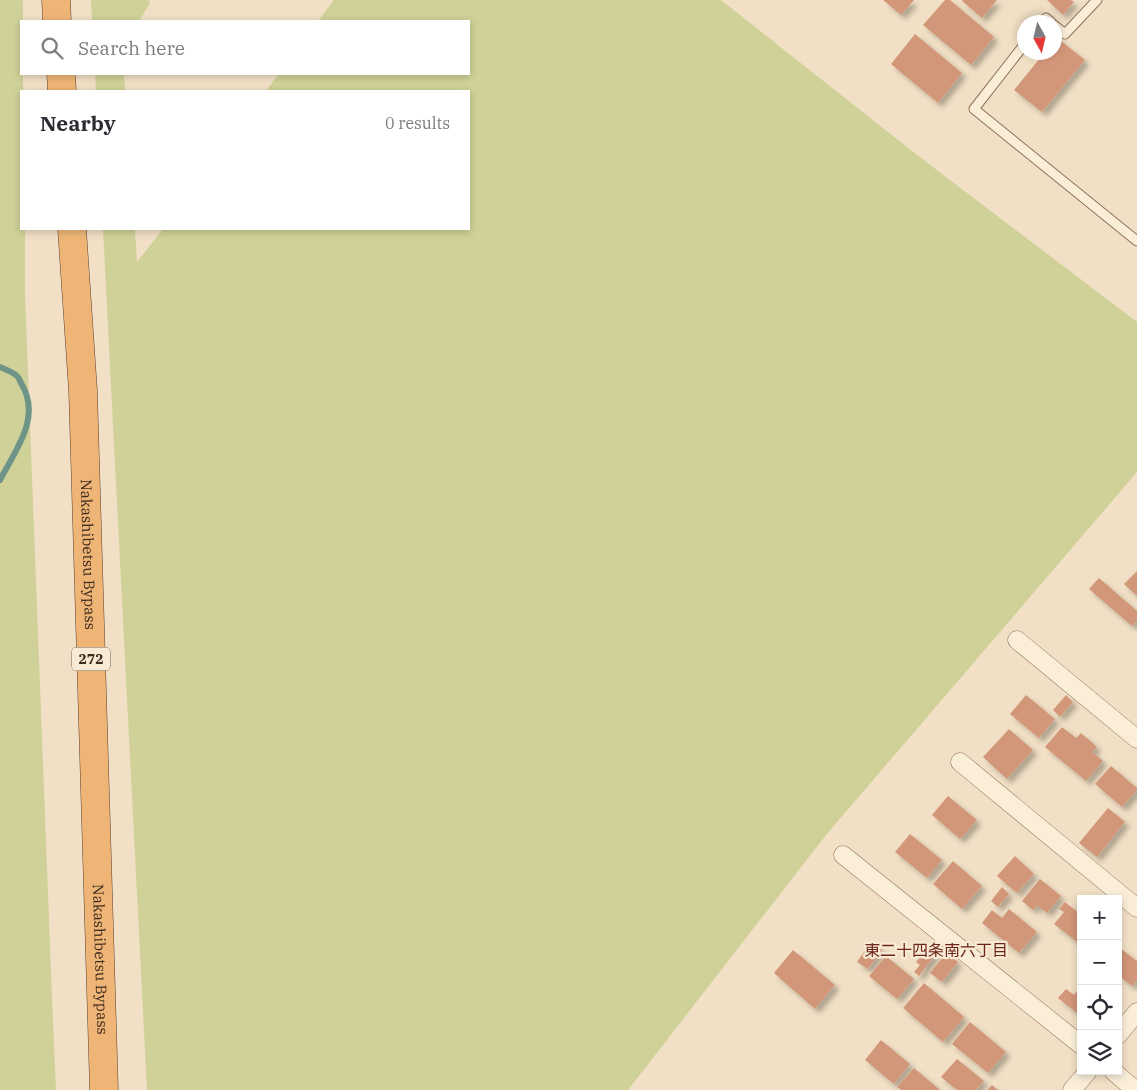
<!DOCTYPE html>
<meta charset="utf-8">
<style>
body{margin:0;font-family:"IBM Plex Serif","Noto Sans JP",serif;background:#f7f7f7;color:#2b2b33}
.controls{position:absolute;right:15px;bottom:15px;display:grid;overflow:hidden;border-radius:0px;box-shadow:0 2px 8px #0003}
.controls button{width:45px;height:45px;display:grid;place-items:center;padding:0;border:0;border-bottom:1px solid #e1e1e2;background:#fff;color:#2b2b33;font:25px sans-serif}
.compass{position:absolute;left:1017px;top:15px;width:45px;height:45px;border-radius:50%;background:#fff;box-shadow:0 2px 8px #0003;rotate:172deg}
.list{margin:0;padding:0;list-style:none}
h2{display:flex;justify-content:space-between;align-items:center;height:65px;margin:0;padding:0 20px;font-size:21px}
h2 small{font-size:16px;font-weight:400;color:#7c7c81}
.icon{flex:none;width:28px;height:28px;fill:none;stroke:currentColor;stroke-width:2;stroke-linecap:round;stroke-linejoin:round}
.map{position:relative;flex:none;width:1137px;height:1090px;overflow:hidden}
.search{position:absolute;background:#fff;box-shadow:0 2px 8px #0003;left:20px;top:20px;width:450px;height:55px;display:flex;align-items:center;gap:12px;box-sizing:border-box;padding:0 18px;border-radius:0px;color:#7c7c81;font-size:19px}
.panel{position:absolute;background:#fff;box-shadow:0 2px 8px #0003;left:20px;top:90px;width:450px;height:140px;border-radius:0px}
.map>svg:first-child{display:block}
</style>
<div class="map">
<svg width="1137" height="1090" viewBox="0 0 1137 1090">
<defs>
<filter id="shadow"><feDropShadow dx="4.5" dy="4.5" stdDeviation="2.5" flood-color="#0004"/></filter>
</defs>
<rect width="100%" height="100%" fill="#f1e0c5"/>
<g fill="#cfd198">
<polygon points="0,0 23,0 23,21 21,21 21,74 23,74 23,91 21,91 21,229 25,229 25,295 52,998 56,1090 0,1090"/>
<polygon points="91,0 149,0 150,3 139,21 92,21"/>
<polygon points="334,0 721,0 921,158 1137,322 1137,472 826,835 628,1090 147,1090 103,229 135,229 137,262 163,229 469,229 469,91 266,91 279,74 469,74 469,21 318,21"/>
<polygon points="95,74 124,74 125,91 96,91"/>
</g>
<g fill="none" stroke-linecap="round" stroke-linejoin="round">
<path stroke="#6d9487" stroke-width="6" d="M0 367C5 369 13 372 17 376 19 378 20 381 21 383 42 417 16 449 0 480"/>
</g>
<g fill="#d29679" filter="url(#shadow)">
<polygon points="883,0 914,0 901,15"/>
<polygon points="945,0 950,0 994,37 971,65 923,25"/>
<polygon points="963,0 997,0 982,18 962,1"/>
<polygon points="1047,0 1071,0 1074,2 1063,15"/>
<polygon points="915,34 962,73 938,103 891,64"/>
<polygon points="1057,38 1085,60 1042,112 1014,90 1045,52 1054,52 1054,41"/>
<polygon points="1137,571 1137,596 1124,584"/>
<polygon points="1099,578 1137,611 1137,620 1132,626 1089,589"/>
<polygon points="1026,695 1055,719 1039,738 1010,714"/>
<polygon points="1066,695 1073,702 1060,717 1053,710"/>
<polygon points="1062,727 1076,738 1081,733 1097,747 1092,752 1103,761 1086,781 1045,747"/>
<polygon points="1009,729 1033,750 1007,779 983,757"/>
<polygon points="1111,766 1137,788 1137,790 1122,807 1095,784"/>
<polygon points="948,796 977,820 960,839 932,815"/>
<polygon points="1108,808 1125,822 1097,857 1079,843"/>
<polygon points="910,834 942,860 927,878 895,852"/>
<polygon points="1015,856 1034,874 1017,893 997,876"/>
<polygon points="953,861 982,886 962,909 933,884"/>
<polygon points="1040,879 1061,896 1047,913 1037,905 1033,910 1022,901"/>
<polygon points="1002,887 1009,894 998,907 991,901"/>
<polygon points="1065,902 1081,915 1081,945 1054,924 1064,912 1059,909"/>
<polygon points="1009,909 1037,932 1019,953 982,923 992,910 1002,918"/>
<polygon points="871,942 882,950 868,969 857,962"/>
<polygon points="928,948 936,954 919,976 914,972 920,965 916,962"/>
<polygon points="1120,948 1137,961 1137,980 1132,986 1118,975 1118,951"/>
<polygon points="793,950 835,985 815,1009 774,973"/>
<polygon points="946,953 958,962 942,982 930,973"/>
<polygon points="886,956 914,979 897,999 869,976"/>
<polygon points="924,983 964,1017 943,1042 903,1008"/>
<polygon points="1081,986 1081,1016 1058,998 1066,989 1074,995"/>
<polygon points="970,1022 1006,1052 988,1073 952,1044"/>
<polygon points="881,1040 910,1064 894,1084 865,1060"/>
<polygon points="957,1059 984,1081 976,1090 957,1090 941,1077"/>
<polygon points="914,1068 940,1090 901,1090 897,1087"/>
<polygon points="992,1085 998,1090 987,1090"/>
</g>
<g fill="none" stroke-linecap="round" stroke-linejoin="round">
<defs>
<g id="service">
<polyline points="1043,22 1046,18 1051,22"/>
<polyline points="1054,25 1065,34 1097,0"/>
<polyline points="1024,45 974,109 1137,241"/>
</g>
<g id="minor">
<polyline points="1017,640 1137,739"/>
<polyline points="960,762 1137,908"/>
<polyline points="843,855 1081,1045"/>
<polyline points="1118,1035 1137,1012"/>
<polyline points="1113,1071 1135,1090"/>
<polyline points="1072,1090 1088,1071"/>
</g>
<g id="trunk">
<polyline points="56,0 57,21"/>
<polyline points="61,74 62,91"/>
<path id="s1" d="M72 229 83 391 104 1090"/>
</g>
</defs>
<use href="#service" stroke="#8e7159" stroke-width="11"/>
<use href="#minor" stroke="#8e7159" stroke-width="19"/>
<use href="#trunk" stroke="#5c3f2e" stroke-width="29"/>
<use href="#service" stroke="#fbeed9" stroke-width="9"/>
<use href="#minor" stroke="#fbeed9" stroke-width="18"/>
<use href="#trunk" stroke="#eeb576" stroke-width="28"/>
</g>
<g text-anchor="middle" stroke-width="4.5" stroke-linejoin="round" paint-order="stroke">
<rect fill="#f8ebd5" stroke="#756555" stroke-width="1" x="72" y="647.5" width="38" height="23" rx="4"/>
<g font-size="14" font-weight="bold" fill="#3d2b1e">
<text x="91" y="664">272</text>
</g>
<g font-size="15" fill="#3d2b1e" stroke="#f8ebd5">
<text dy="5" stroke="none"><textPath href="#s1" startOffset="326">Nakashibetsu Bypass</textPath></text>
<text dy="5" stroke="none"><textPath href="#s1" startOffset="731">Nakashibetsu Bypass</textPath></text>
</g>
<g font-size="16" fill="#6d251b" stroke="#f8ebd5">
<text x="936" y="956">東二十四条南六丁目</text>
</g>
</g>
</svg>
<div class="controls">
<button>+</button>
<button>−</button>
<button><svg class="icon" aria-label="locate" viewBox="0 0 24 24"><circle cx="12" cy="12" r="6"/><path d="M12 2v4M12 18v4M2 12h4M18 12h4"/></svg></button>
<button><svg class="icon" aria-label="layers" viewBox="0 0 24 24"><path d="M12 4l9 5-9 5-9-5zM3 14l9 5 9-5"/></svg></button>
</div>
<svg class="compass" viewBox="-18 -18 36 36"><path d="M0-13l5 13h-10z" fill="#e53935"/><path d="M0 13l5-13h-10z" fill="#7c7c81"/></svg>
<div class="search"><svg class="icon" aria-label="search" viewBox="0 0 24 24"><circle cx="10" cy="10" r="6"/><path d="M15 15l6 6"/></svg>Search here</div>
<section class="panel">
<h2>Nearby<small>0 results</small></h2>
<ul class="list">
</ul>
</section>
</div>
